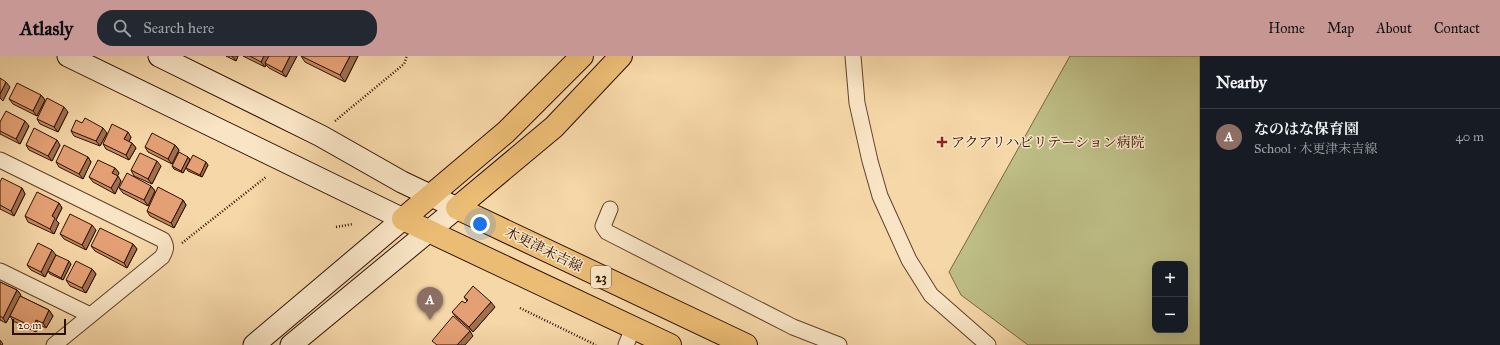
<!DOCTYPE html>
<meta charset="utf-8">
<style>
body{margin:0;font-family:"IM FELL Great Primer","Noto Serif JP",serif;background:#242831;color:#f1f3f6}
.controls{position:absolute;right:12px;bottom:12px;display:grid;overflow:hidden;border-radius:8px;box-shadow:0 4px 16px #0002}
.controls button{width:36px;height:36px;display:grid;place-items:center;padding:0;border:0;border-bottom:1px solid #363941;background:#171b24;color:#f1f3f6;font:20px sans-serif}
.scale{position:absolute;left:12px;bottom:10px;width:54px;box-sizing:border-box;padding-left:4px;border:2px solid #2e1000;border-top:0;font-size:11px;line-height:14px;white-space:nowrap;color:#2e1000;-webkit-text-stroke:3px #f9e5c6;paint-order:stroke}
.you{position:absolute;left:480px;top:168px;width:14px;height:14px;margin:-10px;border:3px solid #fff;border-radius:50%;background:#1a73e8;box-shadow:0 0 0 6px #1a73e833}
.badge{display:grid;place-items:center;width:26px;height:26px;border-radius:50%;background:#c59692;color:#fff;font-size:13px;font-weight:700}
.pin{position:absolute;translate:-50% -33px;filter:drop-shadow(0 1px 2px #0008)}
.pin::after{content:'';position:absolute;top:21px;width:14px;height:12px;background:inherit;clip-path:polygon(0 0,100% 0,50% 100%)}
.list{margin:0;padding:0;list-style:none}
h2{display:flex;justify-content:space-between;align-items:center;height:52px;margin:0;padding:0 16px;font-size:17px}
h2 small{font-size:13px;font-weight:400;color:#9ea1a6}
.list li{display:grid;grid-template-columns:26px 1fr auto;gap:12px;align-items:center;box-sizing:border-box;height:56px;padding:0 16px;border-top:1px solid #363941}
.list b{display:block;font-size:15px;white-space:nowrap}
.list p{margin:0;font-size:13px;white-space:nowrap;color:#9ea1a6}
.list em{font-size:13px;font-style:normal;color:#9ea1a6}
.icon{flex:none;width:22px;height:22px;fill:none;stroke:currentColor;stroke-width:2;stroke-linecap:round;stroke-linejoin:round}
.map{position:relative;flex:none;width:1200px;height:289px;overflow:hidden}
header{display:flex;align-items:center;gap:24px;box-sizing:border-box;height:56px;padding:0 20px;background:#c59692;color:#111}
header strong{font-size:19px}
nav{display:flex;gap:22px;margin-inline-start:auto;font-size:14px}
.search{width:280px;height:36px;background:#242831;display:flex;align-items:center;gap:10px;box-sizing:border-box;padding:0 14px;border-radius:16px;color:#9ea1a6;font-size:15px}
main{display:flex}
aside{flex:1;background:#171b24}
.map>svg:first-child{display:block}
</style>
<header>
<strong>Atlasly</strong>
<div class="search"><svg class="icon" aria-label="search" viewBox="0 0 24 24"><circle cx="10" cy="10" r="6"/><path d="M15 15l6 6"/></svg>Search here</div>
<nav><a>Home</a><a>Map</a><a>About</a><a>Contact</a></nav>
</header>
<main>
<div class="map">
<svg width="1200" height="289" viewBox="0 0 1200 289">
<rect width="100%" height="100%" fill="#f6d7a8"/>
<filter id="stains"><feTurbulence type="fractalNoise" baseFrequency=".005" numOctaves="4"/><feColorMatrix values="0 0 0 0 .2 0 0 0 0 .09 0 0 0 0 .02 0 0 0 .5 -.17"/></filter>
<radialGradient id="worn" r=".72"><stop offset=".6" stop-color="#630" stop-opacity="0"/><stop offset="1" stop-color="#630" stop-opacity=".3"/></radialGradient>
<path fill="#bebe86" stroke="#766743" fill-rule="evenodd" d="M1070 0H1200V289H1028L961 239 949 216ZM1155 208H1185V274H1155Z"/>
<g fill="none" stroke-linecap="round" stroke-linejoin="round">
<defs>
<g id="street">
<polyline points="853,0 857,47 870,105 880,140 909,204 931,239 988,289"/>
<path d="M0 104 163 184C167 191 166 194 162 201L54 289"/>
<polyline points="610,153 603,170 607,176 793,271 839,289"/>
<polyline points="0,215 90,259"/>
<polyline points="626,289 633,272"/>
</g>
<g id="secondary">
<polyline points="68,0 403,163 254,289"/>
<polyline points="159,0 321,80 402,126 457,152 291,289"/>
</g>
<g id="primary">
<polyline points="582,0 506,76 403,163 670,289"/>
<polyline points="621,0 554,71 457,152 746,289"/>
</g>
</defs>
<use href="#street" stroke="#60422a" stroke-width="17"/>
<use href="#secondary" stroke="#2e1000" stroke-width="23"/>
<use href="#primary" stroke="#2e1000" stroke-width="24"/>
<g stroke="#2e1000" stroke-width="2.5" stroke-dasharray="1 2" stroke-linecap="butt">
<polyline points="335,65 404,8 407,0"/>
<polyline points="336,171 353,168"/>
<polyline points="182,187 266,121"/>
<polyline points="520,252 596,289"/>
</g>
<use href="#street" stroke="#f9e5c6" stroke-width="15"/>
<use href="#secondary" stroke="#f9e5c6" stroke-width="21"/>
<use href="#primary" stroke="#ebbc74" stroke-width="22"/>
</g>
<g fill="#c48a64" stroke="#2e1000">
<polygon points="226,0 238,0 236,5"/>
<polygon points="243,0 297,0 286,21 269,12 266,9 265,11"/>
<polygon points="301,0 358,0 345,26 305,6"/>
<polygon points="41,39 45,44 37,60 13,48 9,43"/>
<polygon points="68,56 58,76 40,68 37,63"/>
<polygon points="0,66 29,70 20,88 0,78"/>
<polygon points="82,67 107,77 100,90 74,80 71,75"/>
<polygon points="131,81 129,86 132,87 136,92 129,104 106,93 103,88"/>
<polygon points="26,89 60,89 52,105 29,94"/>
<polygon points="175,89 179,94 172,108 148,96 145,91"/>
<polygon points="88,101 91,106 83,123 59,111 56,106"/>
<polygon points="188,101 190,104 183,117 174,113 172,110"/>
<polygon points="208,109 202,121 188,115 186,112"/>
<polygon points="161,110 152,128 134,120 131,114"/>
<polygon points="115,112 119,117 117,120 121,125 115,138 93,126 89,121"/>
<polygon points="0,126 22,132 25,138 14,160 0,153"/>
<polygon points="151,130 155,135 148,150 123,137 119,132"/>
<polygon points="183,144 186,149 174,172 150,160 147,155"/>
<polygon points="59,147 62,152 56,164 59,167 54,178 28,166 25,160"/>
<polygon points="96,174 86,194 64,183 60,178"/>
<polygon points="133,188 137,193 127,212 95,195 91,190"/>
<polygon points="56,199 45,221 31,214 27,209"/>
<polygon points="71,208 63,224 50,218 48,215"/>
<polygon points="92,213 96,218 86,237 70,230 66,224"/>
<polygon points="0,226 17,234 21,239 20,240 49,254 53,260 46,272 40,269 36,276 13,265 10,260 6,267 0,264"/>
<polygon points="464,241 495,251 473,276 456,261 452,256 465,247 467,245"/>
</g>
<g fill="#a07051" stroke="#2e1000">
<polygon points="232,0 238,0 236,5"/>
<polygon points="264,0 270,0 265,7 266,9 265,11 261,6"/>
<polygon points="290,0 297,0 286,21 282,16"/>
<polygon points="350,0 358,0 345,26 340,19"/>
<polygon points="6,26 10,31 3,45 0,42 0,38"/>
<polygon points="41,39 45,44 37,60 33,55"/>
<polygon points="64,51 68,56 58,76 54,71"/>
<polygon points="25,65 29,70 20,88 16,83"/>
<polygon points="103,72 107,77 100,90 96,85"/>
<polygon points="128,76 131,81 128,88 124,83"/>
<polygon points="57,84 60,89 52,105 48,100"/>
<polygon points="132,87 136,92 129,104 126,99"/>
<polygon points="175,89 179,94 172,108 168,103"/>
<polygon points="88,101 91,106 83,123 79,118"/>
<polygon points="188,101 190,104 183,117 181,115"/>
<polygon points="157,105 161,110 152,128 148,123"/>
<polygon points="206,106 208,109 202,121 200,119"/>
<polygon points="115,112 119,117 116,123 112,117"/>
<polygon points="118,120 121,125 115,138 111,132"/>
<polygon points="151,130 155,135 148,150 144,144"/>
<polygon points="22,132 25,138 14,160 11,155"/>
<polygon points="183,144 186,149 174,172 171,167"/>
<polygon points="59,147 62,152 56,164 59,167 54,178 50,173 52,160"/>
<polygon points="92,169 96,174 86,194 82,189"/>
<polygon points="133,188 137,193 127,212 124,207"/>
<polygon points="52,194 56,199 45,221 41,216"/>
<polygon points="69,205 71,208 63,224 61,222"/>
<polygon points="92,213 96,218 86,237 82,232"/>
<polygon points="17,234 21,239 6,267 3,262"/>
<polygon points="491,246 495,251 473,276 469,271"/>
<polygon points="49,254 53,260 46,272 43,267"/>
<polygon points="36,264 40,269 36,276 33,271"/>
<polygon points="470,275 473,280 465,289 457,289"/>
<polygon points="0,284 3,288 2,289 0,289"/>
</g>
<g fill="#e4a074" stroke="#2e1000">
<polygon points="250,0 264,0 261,6"/>
<polygon points="269,0 290,0 282,16 265,7"/>
<polygon points="301,0 350,0 340,19"/>
<polygon points="0,22 6,26 0,38"/>
<polygon points="17,27 41,39 33,55 9,43"/>
<polygon points="47,42 64,51 54,71 37,63"/>
<polygon points="6,55 25,65 16,83 0,75 0,66"/>
<polygon points="85,62 103,72 96,85 71,75 76,64 82,67"/>
<polygon points="112,68 128,76 124,83 132,87 126,99 103,88"/>
<polygon points="34,72 57,84 48,100 26,89"/>
<polygon points="152,77 175,89 168,103 145,91"/>
<polygon points="64,89 88,101 79,118 56,106"/>
<polygon points="179,96 188,101 181,115 172,110"/>
<polygon points="140,97 157,105 148,123 131,114"/>
<polygon points="193,99 206,106 200,119 186,112"/>
<polygon points="98,104 115,112 112,117 118,120 111,132 89,121"/>
<polygon points="127,117 151,130 144,144 119,132"/>
<polygon points="2,122 22,132 11,155 0,149 0,126"/>
<polygon points="158,131 183,144 171,167 147,155"/>
<polygon points="37,136 59,147 52,160 55,162 50,173 25,160"/>
<polygon points="70,158 92,169 82,189 60,178"/>
<polygon points="100,172 133,188 124,207 91,190"/>
<polygon points="38,187 52,194 41,216 27,209"/>
<polygon points="56,199 69,205 61,222 48,215"/>
<polygon points="76,205 92,213 82,232 66,224"/>
<polygon points="0,226 17,234 3,262 0,260"/>
<polygon points="473,230 491,246 469,271 452,256 462,245 465,247 468,244 464,241"/>
<polygon points="20,240 49,254 43,267 36,264 33,271 10,260"/>
<polygon points="453,260 470,275 457,289 437,289 432,285"/>
</g>
<path fill="#8f2418" stroke="#f9e5c6" stroke-width="1.5" d="M940 80h4v4h4v4h-4v4h-4v-4h-4v-4h4z"/>
<g text-anchor="middle" stroke-width="3" stroke-linejoin="round" paint-order="stroke">
<rect fill="#f9e5c6" stroke="#6b503b" stroke-width="1" x="591" y="210" width="20" height="22" rx="3"/>
<g font-size="13" font-weight="bold" fill="#2e1000">
<text x="601" y="226">23</text>
</g>
<g font-size="14" fill="#2e1000" stroke="#f9e5c6" text-anchor="start">
<text x="951" y="91">アクアリハビリテーション病院</text>
</g>
<g font-size="14" fill="#2e1000" stroke="#f9e5c6">
<text transform="translate(544 193) rotate(26)" y="5">木更津末吉線</text>
</g>
</g>
<rect width="100%" height="100%" filter="url(#stains)"/>
<rect width="100%" height="100%" fill="url(#worn)"/>
</svg>
<div class="controls">
<button>+</button>
<button>−</button>
</div>
<div class="scale">20 m</div>
<div class="you"></div>
<div class="pin badge" style="left:430px;top:264px;background:#8d6e63">A</div>
</div>
<aside>
<h2>Nearby<small></small></h2>
<ul class="list">
<li><span class="badge" style="background:#8d6e63">A</span><div><b>なのはな保育園</b><p>School · 木更津末吉線</p></div><em>40 m</em></li>
</ul>
</aside>
</main>
